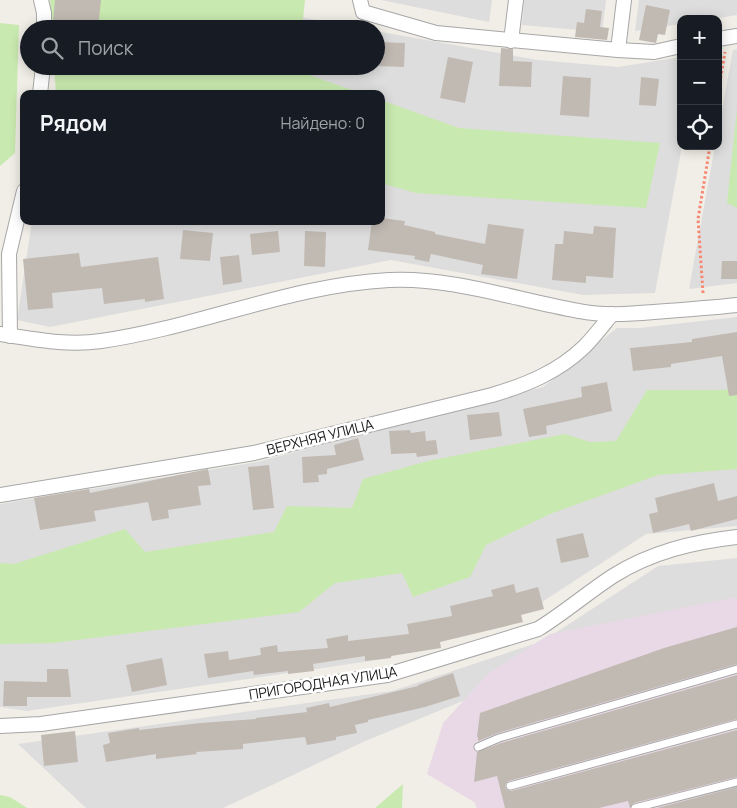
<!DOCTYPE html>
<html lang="ru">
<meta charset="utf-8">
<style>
body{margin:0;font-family:Manrope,sans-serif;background:#20242c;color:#f1f3f6}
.controls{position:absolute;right:15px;top:15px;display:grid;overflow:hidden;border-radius:10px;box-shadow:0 2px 12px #0003}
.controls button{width:45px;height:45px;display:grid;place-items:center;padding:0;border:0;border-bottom:1px solid #363941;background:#171b24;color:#f1f3f6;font:25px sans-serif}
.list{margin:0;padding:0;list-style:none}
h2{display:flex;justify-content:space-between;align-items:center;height:65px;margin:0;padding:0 20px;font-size:21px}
h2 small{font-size:16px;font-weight:400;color:#9ea1a6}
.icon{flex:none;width:28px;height:28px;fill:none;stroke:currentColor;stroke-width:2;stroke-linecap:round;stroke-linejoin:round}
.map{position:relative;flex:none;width:737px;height:808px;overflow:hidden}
.search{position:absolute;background:#171b24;box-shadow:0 2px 12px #0003;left:20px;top:20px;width:365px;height:55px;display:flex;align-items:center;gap:12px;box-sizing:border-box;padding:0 18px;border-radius:28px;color:#9ea1a6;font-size:19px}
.panel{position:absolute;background:#171b24;box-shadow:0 2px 12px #0003;left:20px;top:90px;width:365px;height:135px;border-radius:10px}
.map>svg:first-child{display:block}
</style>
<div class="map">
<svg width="737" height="808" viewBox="0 0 737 808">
<rect width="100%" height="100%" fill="#f1eee7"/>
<g fill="#dedddd">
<polygon points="381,0 492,0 489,22"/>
<polygon points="524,0 606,0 602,32 522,25"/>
<polygon points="639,0 737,0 737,15 713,19 681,19 681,24 635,31"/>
<polygon points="279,13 365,29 277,29"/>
<polygon points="376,31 538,60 618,67 681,57 682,146 655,293 583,295 391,260 50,327 17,320 32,221 381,221 381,94 270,94 273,66 376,66"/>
<polygon points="737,49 737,283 689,289 715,146 718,146 718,131 733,50"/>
<polygon points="737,317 737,526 646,534 530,610 384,659 27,711 0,707 0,504 257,462 543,387 617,328 639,328"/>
<polygon points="737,558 737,606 470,698 363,742 223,808 86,808 18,744 392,691 543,641 658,566"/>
</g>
<polygon fill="#e9d9e6" points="737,597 737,808 477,808 474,802 427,774 443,723 488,674 550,634"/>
<g fill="#c8e9af">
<polygon points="50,0 305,0 302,29 52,29"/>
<polygon points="0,23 19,25 15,153 0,166"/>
<polygon points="54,66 298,66 298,71 363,94 56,94"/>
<polygon points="381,100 459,128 660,143 646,208 416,193 381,183"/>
<polygon points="737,109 737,208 727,203"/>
<polygon points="737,385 737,469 658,475 550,514 486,545 470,577 413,597 402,573 335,583 299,612 53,643 0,644 0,563 14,564 125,529 145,552 274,532 287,506 352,508 363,479 428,461 565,434 590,442 616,441 647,390 725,390"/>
<polygon points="403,784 402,808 375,808"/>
<polygon points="0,795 10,797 27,808 0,808"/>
</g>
<g fill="#c1bab3">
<polygon points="55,0 101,0 98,29 63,29 64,23 53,22"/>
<polygon points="646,5 670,10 665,35 658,34 656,43 639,40"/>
<polygon points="586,9 602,11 600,27 609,28 607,40 575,37 577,22 584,23"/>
<polygon points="378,42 405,43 404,67 377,66"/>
<polygon points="501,48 513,49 513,61 532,62 531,87 499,86"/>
<polygon points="448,57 473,62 465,103 440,98"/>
<polygon points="563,76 591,78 589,117 560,115"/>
<polygon points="641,77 659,79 656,106 639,105"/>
<polygon points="381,218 405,221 404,225 435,232 435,234 485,244 488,224 524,229 517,279 481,274 483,265 431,254 429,262 414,259 415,256 368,250 372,221 381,221"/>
<polygon points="594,226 616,228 613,278 586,276 586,283 552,280 555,244 563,244 564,231 593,234"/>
<polygon points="183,230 213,233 210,261 180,259"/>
<polygon points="278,231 280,252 252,255 250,234"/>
<polygon points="305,231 326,232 325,267 304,266"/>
<polygon points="79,253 81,267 158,257 164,299 145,302 145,299 104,304 102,288 52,293 53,308 28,310 23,259"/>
<polygon points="239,255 242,282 223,285 220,257"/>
<polygon points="722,261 737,261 737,279 721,279"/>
<polygon points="737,332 737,395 729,396 722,356 671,364 671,367 633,371 630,348 692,342 692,339"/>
<polygon points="607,382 612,411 546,426 547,434 529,437 523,409 582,397 581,387"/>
<polygon points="499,412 502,436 470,440 467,415"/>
<polygon points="410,430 411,433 425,431 426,441 436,440 438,454 417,457 416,453 391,454 389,431"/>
<polygon points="358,438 364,460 327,469 327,474 318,475 319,482 303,483 302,457 336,455 334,445"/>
<polygon points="269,465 274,508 253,510 248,467"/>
<polygon points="208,469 211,485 198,486 201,505 168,510 169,518 152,521 148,502 94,511 96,521 40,530 34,498 89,489 90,493"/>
<polygon points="714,483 718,501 737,496 737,519 691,531 689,524 653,533 649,514 658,512 655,498"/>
<polygon points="583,533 589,557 561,563 556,539"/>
<polygon points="514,584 516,593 538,587 544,609 521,615 523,622 440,642 441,648 391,656 391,658 365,661 365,656 313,664 314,671 288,674 288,671 254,675 253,671 208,678 204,654 228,651 229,660 261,655 260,648 277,645 278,652 328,648 326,639 348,635 348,641 409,634 407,624 452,616 450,606 493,596 491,590"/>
<polygon points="737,627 737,664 498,733 478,741 478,737 477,737 480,713 664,648"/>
<polygon points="162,658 167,685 132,692 126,665"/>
<polygon points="47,669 68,669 71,697 27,697 27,706 3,706 4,681 47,682"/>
<polygon points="453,673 460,696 425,707 368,720 368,722 355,725 357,733 336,737 336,740 307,745 305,737 243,744 243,749 196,752 197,754 156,759 156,754 106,762 103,745 110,743 108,733 139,728 139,730 200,723 256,719 256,718 307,712 306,708 329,703 330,707 418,686 418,685"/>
<polygon points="737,675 737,719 509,781 506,783 505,787 507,790 511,791 737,730 737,777 634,803 630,808 628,801 599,808 505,808 497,776 474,782 477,752 501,743"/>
<polygon points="75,731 78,762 44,766 41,735"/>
<polygon points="737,787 737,808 657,808"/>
</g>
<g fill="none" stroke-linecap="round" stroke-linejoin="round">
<defs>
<g id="lane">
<polyline points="478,747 499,738 737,669"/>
<polyline points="510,786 737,724"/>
<polyline points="635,808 737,782"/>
</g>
<g id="street">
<polyline points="41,0 44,13 44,29"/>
<polyline points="360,0 363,12 436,33 618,50 654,52 681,46"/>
<polyline points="718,39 737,36"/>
<polyline points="511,41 516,0"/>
<polyline points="618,50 624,0"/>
<polyline points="40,94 43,66"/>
<path d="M0 334C34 339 67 346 101 341 199 327 291 285 389 280 453 277 516 300 579 311 604 316 629 314 654 312 682 310 709 308 737 305"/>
<polyline points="10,336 9,254 24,191"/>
<path d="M0 495 254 453 492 395C526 385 558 372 584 347 594 337 603 325 612 314"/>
<path d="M0 726 41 724 387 675 538 629C564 613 587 593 613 576 651 552 693 542 737 537"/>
</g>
</defs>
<use href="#lane" stroke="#a7a7a7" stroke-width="9"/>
<use href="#street" stroke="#a7a7a7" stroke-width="16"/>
<g stroke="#f78771" stroke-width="3" stroke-dasharray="2.5 2.5" stroke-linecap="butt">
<polyline points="718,93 725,52"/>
<polyline points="703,293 698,219 710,146"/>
</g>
<use href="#lane" stroke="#fff" stroke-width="7"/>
<use href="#street" stroke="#fff" stroke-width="14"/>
</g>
<g text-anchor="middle" stroke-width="5" stroke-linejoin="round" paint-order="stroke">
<g font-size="14" fill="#202020" stroke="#fff">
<text transform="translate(320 437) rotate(-14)" y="5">ВЕРХНЯЯ УЛИЦА</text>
<text transform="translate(323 683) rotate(-9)" y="5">ПРИГОРОДНАЯ УЛИЦА</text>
</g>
</g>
</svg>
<div class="controls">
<button>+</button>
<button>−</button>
<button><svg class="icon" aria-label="locate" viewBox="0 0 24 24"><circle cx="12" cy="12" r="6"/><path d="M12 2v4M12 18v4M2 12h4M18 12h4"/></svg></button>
</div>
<div class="search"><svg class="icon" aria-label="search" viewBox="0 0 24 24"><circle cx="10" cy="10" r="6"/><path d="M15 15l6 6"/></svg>Поиск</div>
<section class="panel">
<h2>Рядом<small>Найдено: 0</small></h2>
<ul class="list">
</ul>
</section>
</div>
